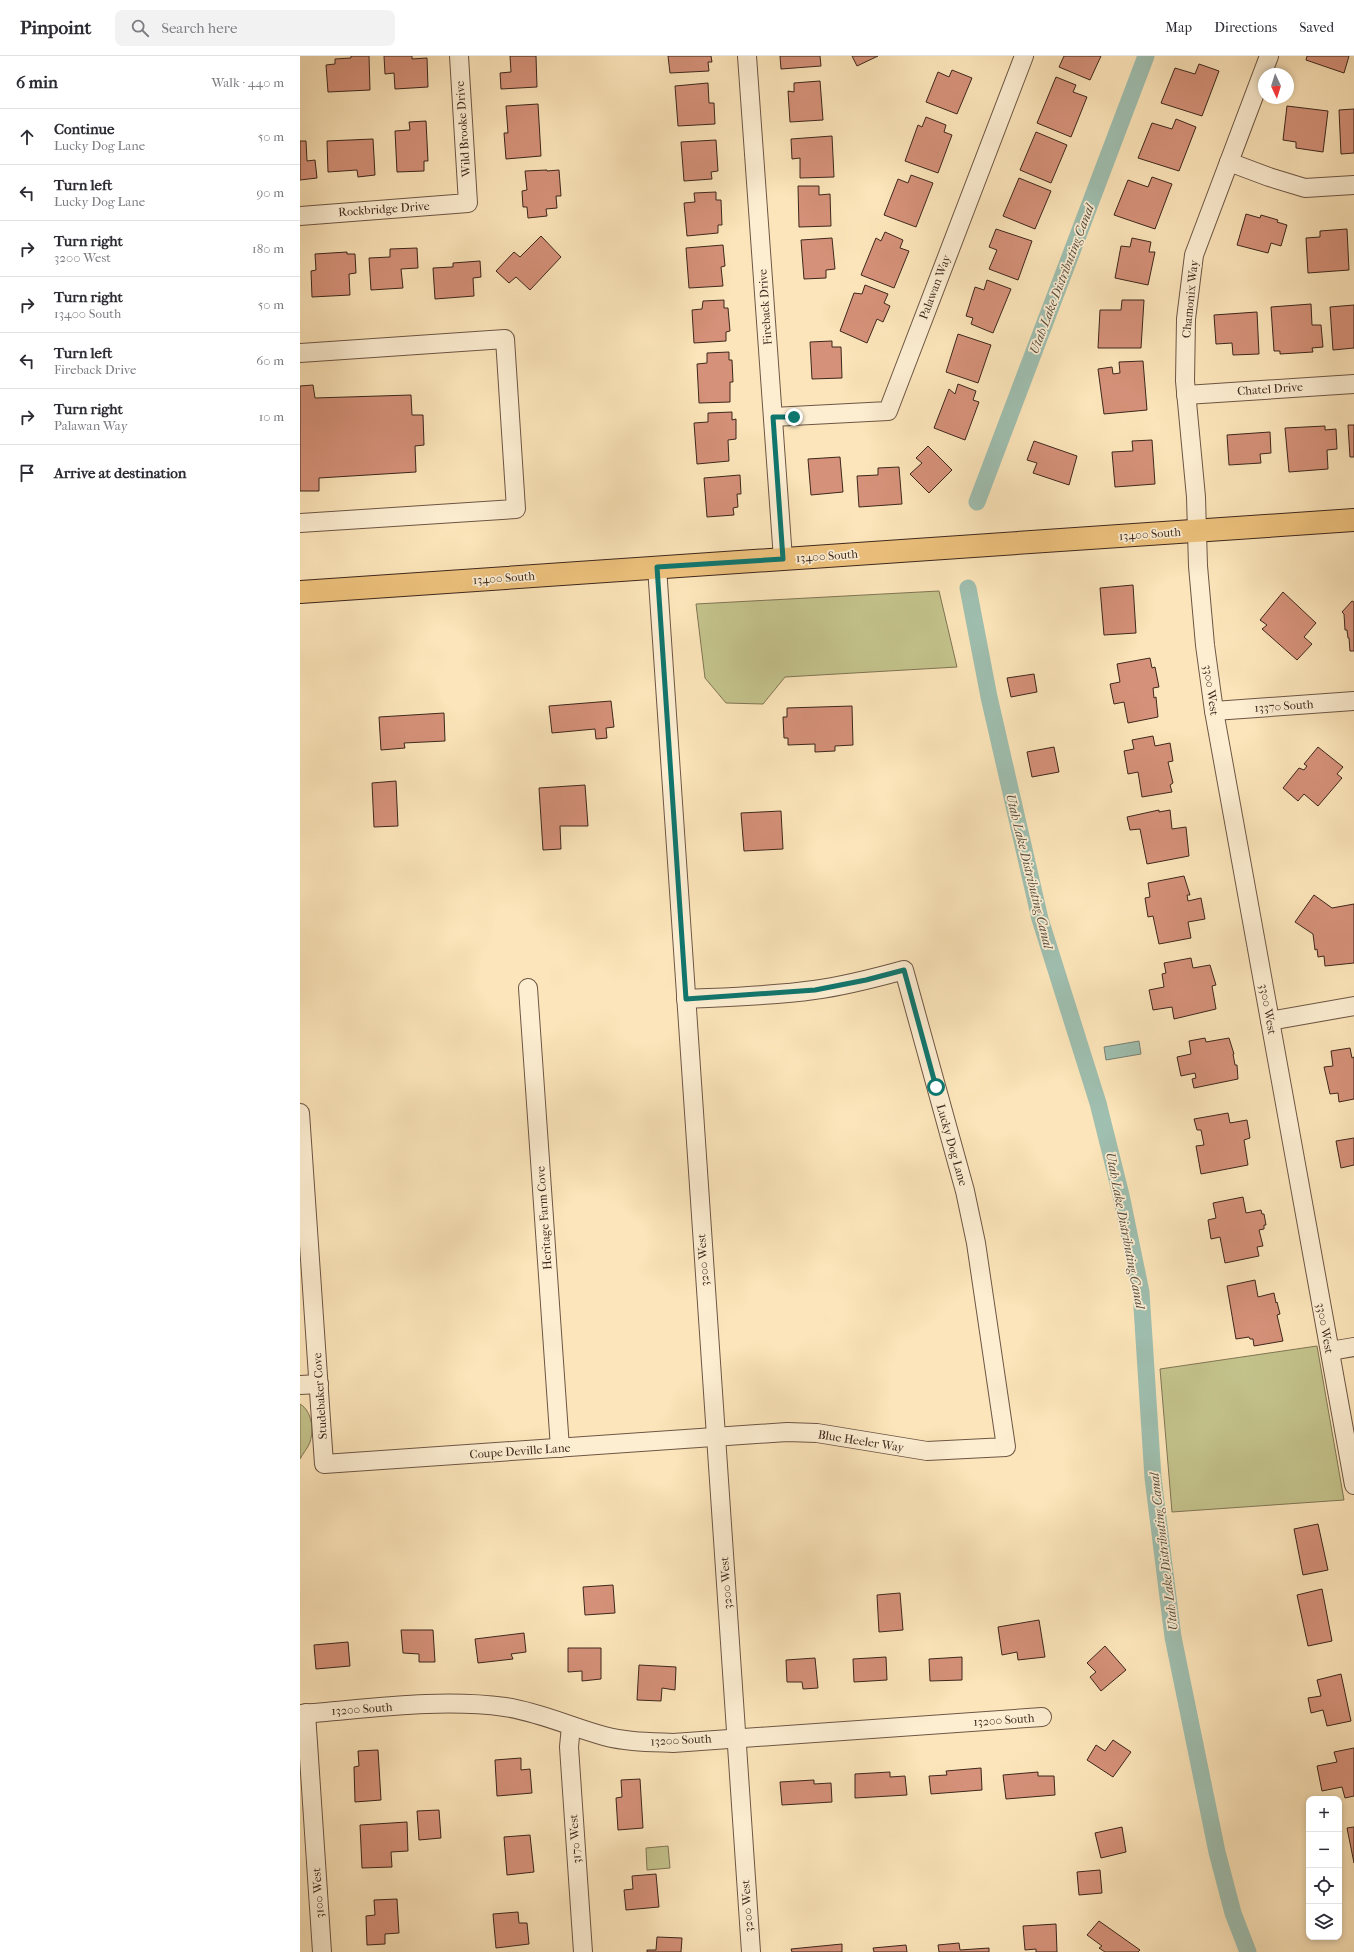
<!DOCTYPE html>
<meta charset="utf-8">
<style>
body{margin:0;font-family:"IM FELL French Canon",serif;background:#f2f2f3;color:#2b2b33}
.controls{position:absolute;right:12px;bottom:12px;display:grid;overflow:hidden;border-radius:8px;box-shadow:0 2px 6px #0003}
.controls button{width:36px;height:36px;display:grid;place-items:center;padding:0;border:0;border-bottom:1px solid #e1e1e2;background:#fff;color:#2b2b33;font:20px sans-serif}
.compass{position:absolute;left:958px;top:12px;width:36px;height:36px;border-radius:50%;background:#fff;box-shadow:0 2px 6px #0003;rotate:176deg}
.stop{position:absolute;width:12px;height:12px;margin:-9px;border:3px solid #0f766e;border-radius:50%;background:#fff}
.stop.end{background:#0f766e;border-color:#fff;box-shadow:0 1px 4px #0008}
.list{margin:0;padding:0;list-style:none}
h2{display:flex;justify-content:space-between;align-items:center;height:52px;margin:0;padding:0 16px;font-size:17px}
h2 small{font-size:13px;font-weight:400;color:#7c7c81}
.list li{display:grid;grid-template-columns:26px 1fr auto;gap:12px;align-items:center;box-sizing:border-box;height:56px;padding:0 16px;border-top:1px solid #e1e1e2}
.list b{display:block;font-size:15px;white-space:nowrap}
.list p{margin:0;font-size:13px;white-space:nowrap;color:#7c7c81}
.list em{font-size:13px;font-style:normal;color:#7c7c81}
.icon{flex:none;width:22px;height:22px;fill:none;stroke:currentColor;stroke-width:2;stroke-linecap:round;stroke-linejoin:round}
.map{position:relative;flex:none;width:1054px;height:1896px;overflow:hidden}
header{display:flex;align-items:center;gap:24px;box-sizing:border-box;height:56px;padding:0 20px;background:#fff;border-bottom:1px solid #e1e1e2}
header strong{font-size:19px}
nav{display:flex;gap:22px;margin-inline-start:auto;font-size:14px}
.search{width:280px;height:36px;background:#f2f2f3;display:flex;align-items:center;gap:10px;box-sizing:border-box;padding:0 14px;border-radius:8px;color:#7c7c81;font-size:15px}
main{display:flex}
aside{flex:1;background:#fff}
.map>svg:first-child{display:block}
</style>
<header>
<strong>Pinpoint</strong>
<div class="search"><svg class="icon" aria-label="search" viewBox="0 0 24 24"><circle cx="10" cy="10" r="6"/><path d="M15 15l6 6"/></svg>Search here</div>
<nav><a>Map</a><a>Directions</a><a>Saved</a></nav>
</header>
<main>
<aside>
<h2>6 min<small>Walk · 440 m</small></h2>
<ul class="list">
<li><svg class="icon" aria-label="ahead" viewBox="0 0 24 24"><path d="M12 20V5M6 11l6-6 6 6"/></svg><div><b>Continue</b><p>Lucky Dog Lane</p></div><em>50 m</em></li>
<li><svg class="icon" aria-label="left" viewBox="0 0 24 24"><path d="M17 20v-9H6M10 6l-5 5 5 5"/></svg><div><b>Turn left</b><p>Lucky Dog Lane</p></div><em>90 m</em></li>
<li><svg class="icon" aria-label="right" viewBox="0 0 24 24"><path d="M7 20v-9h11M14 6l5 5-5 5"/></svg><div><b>Turn right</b><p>3200 West</p></div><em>180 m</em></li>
<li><svg class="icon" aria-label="right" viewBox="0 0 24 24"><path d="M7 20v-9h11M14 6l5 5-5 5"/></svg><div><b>Turn right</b><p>13400 South</p></div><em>50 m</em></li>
<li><svg class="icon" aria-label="left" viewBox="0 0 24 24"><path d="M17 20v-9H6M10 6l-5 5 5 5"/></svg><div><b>Turn left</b><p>Fireback Drive</p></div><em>60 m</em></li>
<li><svg class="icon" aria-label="right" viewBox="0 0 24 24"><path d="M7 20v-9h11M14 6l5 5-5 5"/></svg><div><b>Turn right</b><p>Palawan Way</p></div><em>10 m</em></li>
<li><svg class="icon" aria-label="arrive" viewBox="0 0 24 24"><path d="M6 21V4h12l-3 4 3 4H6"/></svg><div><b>Arrive at destination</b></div></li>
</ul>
</aside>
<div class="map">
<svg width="1054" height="1896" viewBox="0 0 1054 1896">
<rect width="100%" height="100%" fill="#fce5ba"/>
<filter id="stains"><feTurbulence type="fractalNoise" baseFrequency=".005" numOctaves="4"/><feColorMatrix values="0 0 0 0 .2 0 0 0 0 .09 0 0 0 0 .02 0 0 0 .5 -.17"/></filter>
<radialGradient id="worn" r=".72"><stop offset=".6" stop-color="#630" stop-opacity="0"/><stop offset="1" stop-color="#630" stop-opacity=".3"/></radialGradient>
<g fill="#c4c38c" stroke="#807554">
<polygon points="639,535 657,611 485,621 463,648 426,647 405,622 396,548"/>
<polygon points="1017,1290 1044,1444 872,1456 860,1313"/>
<path d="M0 1348C12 1355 14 1374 10 1386 8 1392 3 1397 0 1403Z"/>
<polygon points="368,1790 370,1812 347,1814 346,1792"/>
</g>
<polygon fill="#9fbfb0" stroke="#788275" points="839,985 841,998 806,1004 804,991"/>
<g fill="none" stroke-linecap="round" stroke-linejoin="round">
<g stroke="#9fbfb0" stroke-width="17">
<polyline points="677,446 846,0"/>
<polyline points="668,532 689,641 740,863 798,1047 821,1139 841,1236 853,1422 873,1581 917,1796 933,1857 948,1896"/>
</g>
</g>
<g fill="#d59179" stroke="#3d271c">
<polygon points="51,0 69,0 70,34 28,36 26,9 35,8 35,3 51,2"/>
<polygon points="84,0 112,0 112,3 127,2 128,31 95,33 94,17 85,18"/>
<polygon points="210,0 236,0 237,31 201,33 200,17 211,16"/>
<polygon points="368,0 411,0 412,6 408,6 409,15 370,17"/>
<polygon points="480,0 520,0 521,10 481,13"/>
<polygon points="552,0 578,0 557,10"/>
<polygon points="764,0 801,0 790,24 759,11"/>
<polygon points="1007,0 1049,0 1044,17 1006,4"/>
<polygon points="899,8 919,15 902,60 861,47 875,12 895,18"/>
<polygon points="652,14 672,22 657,58 626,46 638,16 649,21"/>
<polygon points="756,21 776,29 773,36 787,41 771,81 737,67"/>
<polygon points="520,25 523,64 490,66 488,35 494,36 494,27"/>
<polygon points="408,27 409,47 414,47 415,68 378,70 375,30"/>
<polygon points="238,48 241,100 206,103 204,77 208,77 206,50"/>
<polygon points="987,50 1028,55 1023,96 996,92 996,86 983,84"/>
<polygon points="1054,53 1054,97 1041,98 1039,54"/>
<polygon points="626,61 646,69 644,76 652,79 638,117 605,105 618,69 622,71"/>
<polygon points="876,63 896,71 879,115 838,102 852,67 872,73"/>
<polygon points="126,65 128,105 124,105 124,115 97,116 95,75 110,74 109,66"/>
<polygon points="736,76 767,89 751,127 720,114"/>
<polygon points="532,80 534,121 500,122 500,102 492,103 491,83"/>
<polygon points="73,83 75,119 58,121 57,114 28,116 27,85"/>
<polygon points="416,84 418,115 411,116 412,123 384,125 381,86"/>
<polygon points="0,85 6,85 7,105 15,104 17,122 0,124"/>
<polygon points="247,114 247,115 259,114 261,140 256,140 257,152 246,153 247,160 228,162 227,151 223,151 222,135 227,134 225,115"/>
<polygon points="611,119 633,127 616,171 584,159 598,123 608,127"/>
<polygon points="852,121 872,128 855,173 814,159 828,124 848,131"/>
<polygon points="719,122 751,135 735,173 703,160"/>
<polygon points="498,130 519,130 519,139 530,138 531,170 499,171"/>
<polygon points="416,136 416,144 421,144 422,169 418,169 418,177 387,180 384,147 395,146 394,137"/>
<polygon points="946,158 960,162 961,159 978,164 977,166 987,169 981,190 971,187 968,197 937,189"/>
<polygon points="696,173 732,185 718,224 689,213 697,194 689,191"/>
<polygon points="1047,173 1049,214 1008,217 1006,182 1020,181 1020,175"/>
<polygon points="585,176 603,184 600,192 609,195 594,232 561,219 576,182 581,185"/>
<polygon points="241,180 261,201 230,234 216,221 209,227 196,215 214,196 220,201"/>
<polygon points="532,182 535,213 526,214 526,222 504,223 501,184"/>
<polygon points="832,182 851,186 849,196 855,196 848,229 815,222 821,190 830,191"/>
<polygon points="423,189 425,210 421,211 423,230 389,232 386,192"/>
<polygon points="117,192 118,212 101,213 103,232 71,234 69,202 90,201 90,193"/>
<polygon points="47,196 47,198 55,198 56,217 49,218 50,239 12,241 11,215 16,214 15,198"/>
<polygon points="180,205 181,221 173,222 174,240 135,243 133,212 153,211 153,207"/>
<polygon points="687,224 711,233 693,277 671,268 673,262 666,260 675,231 684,234"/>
<polygon points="565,229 588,238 584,247 590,250 583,266 577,263 567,287 540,275 554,237 562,238"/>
<polygon points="424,244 424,252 428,252 430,275 426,276 426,285 394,287 392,254 402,253 403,245"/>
<polygon points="822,244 844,244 841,292 798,292 800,254 821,254"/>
<polygon points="1011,248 1012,269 1021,269 1023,291 1012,292 1013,296 980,298 980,295 974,295 971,251"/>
<polygon points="1054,249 1054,292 1033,294 1030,251"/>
<polygon points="957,256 959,298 933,299 932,287 916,288 914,259"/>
<polygon points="658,278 691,289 678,327 646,316"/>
<polygon points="532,285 532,291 541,291 542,322 512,323 510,286"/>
<polygon points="429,296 429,304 432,304 433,326 430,326 430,346 399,347 397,308 407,307 407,297"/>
<polygon points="843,305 847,354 804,358 798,313 812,311 813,318 820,317 819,306"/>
<polygon points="658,328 676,335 673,344 679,346 665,384 634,372 649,333 655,338"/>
<polygon points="13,329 15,342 111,339 112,359 123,359 124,389 115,390 116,416 19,422 19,435 0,435 0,330"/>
<polygon points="432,356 432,364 436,363 436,383 428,384 429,405 397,408 394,367 408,366 408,357"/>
<polygon points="1048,369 1054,369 1054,401 1050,401"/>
<polygon points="1025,370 1025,374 1036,373 1037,393 1027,394 1028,413 989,416 985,372"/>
<polygon points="970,376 971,397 960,398 961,407 929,409 927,379"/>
<polygon points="852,384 855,428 815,431 812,396 833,395 832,385"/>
<polygon points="734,385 777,400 769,429 733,417 737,407 727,404"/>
<polygon points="628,390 652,414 629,437 610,418 622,407 616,402"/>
<polygon points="540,401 543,436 511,439 508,403"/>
<polygon points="599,411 602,448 559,451 557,420 578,419 578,412"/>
<polygon points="440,419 441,438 437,438 438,451 433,452 434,459 407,461 404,422"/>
<polygon points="833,529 836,577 804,579 800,532"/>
<polygon points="983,536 1016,567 1004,581 1012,588 997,604 962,573 967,569 960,564"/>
<polygon points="1052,545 1054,546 1054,595 1050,595 1049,582 1048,582 1047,574 1045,574 1044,558 1042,556"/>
<polygon points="850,602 852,612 855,611 859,631 853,632 854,642 856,641 858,661 828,667 824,646 814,648 810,628 820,626 817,608"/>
<polygon points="734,618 737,636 711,641 707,622"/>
<polygon points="311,645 314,671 306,672 307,682 296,683 295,673 252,677 249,650"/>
<polygon points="552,650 553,689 535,690 535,695 515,696 515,688 488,689 488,682 484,682 483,661 487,661 487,652"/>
<polygon points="144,657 145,685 104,687 105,692 81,694 79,661"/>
<polygon points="853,680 855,690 870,687 873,705 868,706 873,727 870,729 872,736 842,741 838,716 828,718 824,695 834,693 832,684"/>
<polygon points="754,691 759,716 732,721 727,696"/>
<polygon points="1018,691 1043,711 1037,718 1042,722 1018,750 1004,738 998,745 983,732 999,712 1004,714 1007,710 1004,708"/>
<polygon points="96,725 98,770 74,771 72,727"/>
<polygon points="285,729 288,770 260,770 261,793 243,794 239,732"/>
<polygon points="859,754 859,756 870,754 872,773 886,771 889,800 847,808 840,773 830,774 827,761"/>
<polygon points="481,755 483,793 444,795 441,757"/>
<polygon points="884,820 890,839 887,839 888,845 901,842 905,863 888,866 891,882 859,888 853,860 848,861 845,842 850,841 848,827"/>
<polygon points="1014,839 1032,852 1054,848 1054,907 1025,910 1024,900 1018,901 1017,893 1015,894 1013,878 995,866"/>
<polygon points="891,902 893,912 910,909 916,929 912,930 916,953 874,963 872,951 853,954 849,934 864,931 862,918 866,917 864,907"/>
<polygon points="905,982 906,986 929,982 934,998 933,998 935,1009 937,1009 938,1023 894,1032 892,1023 896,1022 895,1017 881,1020 877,1001 891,998 889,985"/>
<polygon points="1050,992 1052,1002 1054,1001 1054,1043 1039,1046 1038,1037 1030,1038 1024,1011 1033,1010 1031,995"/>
<polygon points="928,1057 930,1067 947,1064 950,1082 944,1084 948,1109 901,1118 896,1090 904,1089 901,1074 897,1074 894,1063"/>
<polygon points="1054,1082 1054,1109 1041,1112 1036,1085"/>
<polygon points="943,1141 946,1157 961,1154 962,1158 964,1158 966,1169 964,1169 964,1173 959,1174 963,1190 957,1191 959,1200 925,1207 920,1181 911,1183 908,1164 916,1162 913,1147"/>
<polygon points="955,1224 958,1241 974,1237 976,1247 977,1246 980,1258 977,1259 983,1285 954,1290 953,1283 950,1283 949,1281 936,1283 927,1230"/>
<polygon points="1018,1468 1028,1514 1003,1519 994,1473"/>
<polygon points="313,1529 315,1557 285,1559 283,1531"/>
<polygon points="1022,1533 1032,1585 1008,1590 997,1539"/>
<polygon points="600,1537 603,1574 579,1576 577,1539"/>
<polygon points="739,1564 745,1601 718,1604 717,1596 702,1599 698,1571"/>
<polygon points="101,1574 133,1574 135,1606 119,1606 119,1598 103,1597"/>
<polygon points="224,1577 226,1596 211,1598 213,1603 178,1607 175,1583"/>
<polygon points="48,1586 50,1610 16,1613 14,1589"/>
<polygon points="805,1590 826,1614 801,1635 790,1621 796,1616 787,1607"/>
<polygon points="268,1592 301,1592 301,1623 282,1625 282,1615 268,1616"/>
<polygon points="586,1601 587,1624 554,1626 553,1603"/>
<polygon points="662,1601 662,1624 630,1625 629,1603"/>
<polygon points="515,1602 518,1632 503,1633 502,1626 487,1626 486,1604"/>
<polygon points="339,1609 376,1611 375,1634 362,1632 361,1645 337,1644"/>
<polygon points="1041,1618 1051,1665 1027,1670 1023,1654 1011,1657 1008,1642 1021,1640 1017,1624"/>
<polygon points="813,1684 831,1696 813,1721 787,1704 796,1689 805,1695"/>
<polygon points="1054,1692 1054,1740 1045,1742 1042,1731 1022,1735 1017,1710 1037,1706 1034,1696"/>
<polygon points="78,1694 81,1744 55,1746 54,1711 59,1710 58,1695"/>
<polygon points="221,1702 221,1714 230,1713 232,1737 197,1740 195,1704"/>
<polygon points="681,1712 682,1734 631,1738 629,1720 647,1719 646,1715"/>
<polygon points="590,1716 590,1721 605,1720 607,1739 555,1742 555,1718"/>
<polygon points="738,1716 738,1720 754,1720 755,1739 706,1743 703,1719"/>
<polygon points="340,1723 343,1772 318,1774 316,1742 322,1741 321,1724"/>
<polygon points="514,1724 514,1728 531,1727 532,1746 482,1749 480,1726"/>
<polygon points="139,1754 141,1782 119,1784 117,1755"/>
<polygon points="107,1766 108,1795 91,1796 92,1811 62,1812 60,1769"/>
<polygon points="822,1771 826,1796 801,1802 795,1777"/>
<polygon points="1054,1771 1054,1807 1047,1772"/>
<polygon points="230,1779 234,1816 207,1819 204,1781"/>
<polygon points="800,1814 802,1837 779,1839 777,1816"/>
<polygon points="356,1818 359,1851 326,1854 324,1834 333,1833 332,1820"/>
<polygon points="97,1843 99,1877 85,1878 85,1888 67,1889 66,1860 75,1859 74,1844"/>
<polygon points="218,1856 219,1867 227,1867 229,1888 196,1892 193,1858"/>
<polygon points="799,1865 840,1894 838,1896 805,1896 799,1892 802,1890 787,1879"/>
<polygon points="756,1868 757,1896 736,1896 736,1893 725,1894 723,1870"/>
<polygon points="357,1881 382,1882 381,1896 347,1896 347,1894 356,1894"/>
<polygon points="659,1887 660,1894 689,1892 689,1896 639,1896 638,1889"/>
<polygon points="542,1888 542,1896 492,1896 491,1893"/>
<polygon points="606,1889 607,1896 574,1896 573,1892"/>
</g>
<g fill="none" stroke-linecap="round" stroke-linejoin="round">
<defs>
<g id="minor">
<polyline points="447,0 483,503"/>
<polyline points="969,0 894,199 886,263 885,325 896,441 898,510 905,589 914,655 1054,1429"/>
<polyline points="929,106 969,121 1005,132 1054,129"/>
<polyline points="0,160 168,147 159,0"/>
<polyline points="0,297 205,283 216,453 0,467"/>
<polyline points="886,339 1054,328"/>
<polyline points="473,361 588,355 724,0"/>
<polyline points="357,511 451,1896"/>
<polyline points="914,655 1054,645"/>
<polyline points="228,932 260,1392"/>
<polyline points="970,965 1054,950"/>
<path d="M0 1057 24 1408 487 1376 517 1377 627 1395 706 1391 676 1187 665 1135 604 914C575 922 545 930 514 934 472 940 428 941 386 943"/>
<polyline points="1030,1295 1054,1291"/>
<polyline points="0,1329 19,1328"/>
<polyline points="6,1657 22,1896"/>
<path d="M0 1658C68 1653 138 1642 205 1651 239 1656 271 1671 304 1680 326 1686 350 1686 373 1687L742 1661"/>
<polyline points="271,1670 269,1691 283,1896"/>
</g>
<polyline id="major" points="0,536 1054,464"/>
</defs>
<use href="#minor" stroke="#6d5644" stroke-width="20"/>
<use href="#major" stroke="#3d271c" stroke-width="24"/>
<use href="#minor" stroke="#fdeed2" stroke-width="18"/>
<use href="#major" stroke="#eec27d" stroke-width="22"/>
</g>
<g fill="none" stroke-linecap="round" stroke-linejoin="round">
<polyline stroke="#0f766e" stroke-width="5" points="494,361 473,361 483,503 357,511 386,943 515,934 566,924 604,914 636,1031"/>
</g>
<g text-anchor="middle" stroke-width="3.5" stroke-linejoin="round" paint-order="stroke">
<g font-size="12" fill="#3d271c" stroke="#fdeed2">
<text transform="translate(163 73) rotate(-94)" y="4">Wild Brooke Drive</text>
<text transform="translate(84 153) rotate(-4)" y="4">Rockbridge Drive</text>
<text transform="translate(635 231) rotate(-69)" y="4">Palawan Way</text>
<text transform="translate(890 243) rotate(-84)" y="4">Chamonix Way</text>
<text transform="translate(465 251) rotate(-94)" y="4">Fireback Drive</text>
<text transform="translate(970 333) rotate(-4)" y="4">Chatel Drive</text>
<text transform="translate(850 478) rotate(-4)" y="4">13400 South</text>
<text transform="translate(527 500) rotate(-4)" y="4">13400 South</text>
<text transform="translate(204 522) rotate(-4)" y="4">13400 South</text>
<text transform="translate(911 634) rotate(82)" y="4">3300 West</text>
<text transform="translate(984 650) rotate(-4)" y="4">13370 South</text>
<text transform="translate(968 953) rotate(80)" y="4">3300 West</text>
<text transform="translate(652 1089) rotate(74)" y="4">Lucky Dog Lane</text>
<text transform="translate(244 1162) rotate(-94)" y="4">Heritage Farm Cove</text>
<text transform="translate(403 1204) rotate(-94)" y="4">3200 West</text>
<text transform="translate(1025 1272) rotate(80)" y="4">3300 West</text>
<text transform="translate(20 1340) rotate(-94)" y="4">Studebaker Cove</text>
<text transform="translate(561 1385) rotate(9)" y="4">Blue Heeler Way</text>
<text transform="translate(220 1395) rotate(-4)" y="4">Coupe Deville Lane</text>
<text transform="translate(426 1527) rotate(-94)" y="4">3200 West</text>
<text transform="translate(62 1653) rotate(-4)" y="4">13200 South</text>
<text transform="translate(704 1664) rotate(-4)" y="4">13200 South</text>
<text transform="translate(381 1684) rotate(-3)" y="4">13200 South</text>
<text transform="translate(275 1783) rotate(-94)" y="4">3170 West</text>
<text transform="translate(18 1837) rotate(-94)" y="4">3100 West</text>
<text transform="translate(447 1850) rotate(-94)" y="4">3200 West</text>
</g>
<g font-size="13" font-style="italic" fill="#564d41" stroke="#fdeed2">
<text transform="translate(761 223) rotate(-69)" y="5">Utah Lake Distributing Canal</text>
<text transform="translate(730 815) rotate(76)" y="5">Utah Lake Distributing Canal</text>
<text transform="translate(826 1174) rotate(79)" y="5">Utah Lake Distributing Canal</text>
<text transform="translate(863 1496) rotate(-97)" y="5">Utah Lake Distributing Canal</text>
</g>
</g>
<rect width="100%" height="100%" filter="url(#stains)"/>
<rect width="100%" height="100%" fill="url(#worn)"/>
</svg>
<div class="controls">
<button>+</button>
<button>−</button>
<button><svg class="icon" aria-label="locate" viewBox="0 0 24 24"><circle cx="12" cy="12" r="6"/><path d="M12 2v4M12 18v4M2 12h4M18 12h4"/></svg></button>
<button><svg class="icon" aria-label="layers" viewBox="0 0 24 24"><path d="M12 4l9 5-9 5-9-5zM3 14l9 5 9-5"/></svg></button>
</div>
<svg class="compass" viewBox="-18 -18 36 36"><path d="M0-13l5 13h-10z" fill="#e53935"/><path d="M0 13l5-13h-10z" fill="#7c7c81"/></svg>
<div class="stop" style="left:636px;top:1031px"></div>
<div class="stop end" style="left:494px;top:361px"></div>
</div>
</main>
